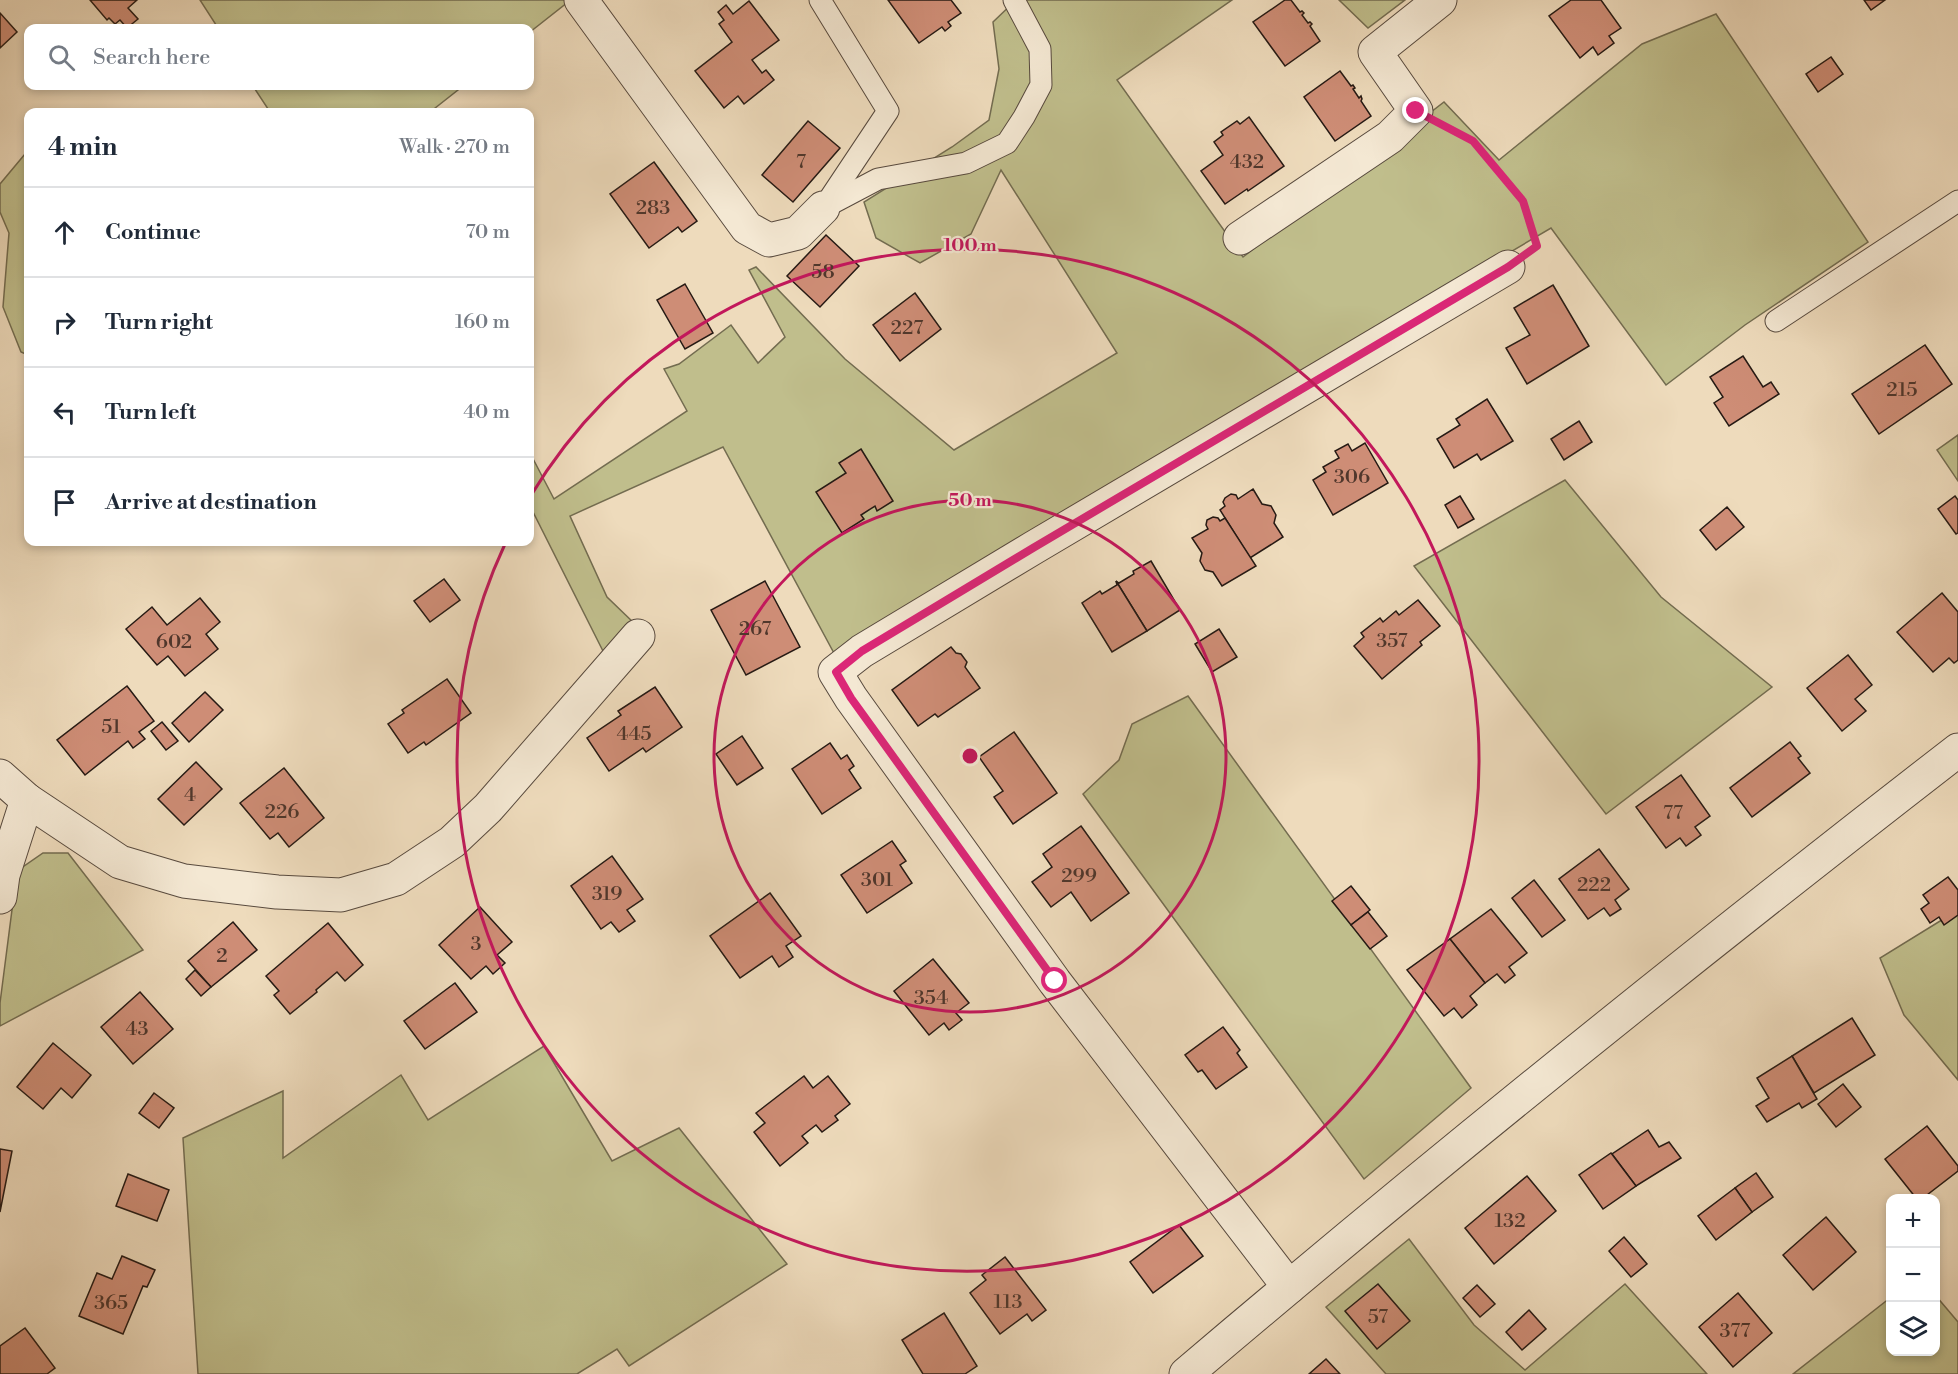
<!DOCTYPE html>
<meta charset="utf-8">
<style>
body{margin:0;font-family:"Libre Bodoni",serif;background:#f2f2f3;color:#1f2937}
.controls{position:absolute;right:18px;bottom:18px;display:grid;overflow:hidden;border-radius:12px;box-shadow:0 3px 9px #0003}
.controls button{width:54px;height:54px;display:grid;place-items:center;padding:0;border:0;border-bottom:2px solid #e0e1e3;background:#fff;color:#1f2937;font:30px sans-serif}
.stop{position:absolute;width:18px;height:18px;margin:-14px;border:4px solid #db2777;border-radius:50%;background:#fff}
.stop.end{background:#db2777;border-color:#fff;box-shadow:0 2px 6px #0008}
.list{margin:0;padding:0;list-style:none}
h2{display:flex;justify-content:space-between;align-items:center;height:78px;margin:0;padding:0 24px;font-size:26px}
h2 small{font-size:20px;font-weight:400;color:#747a83}
.list li{display:grid;grid-template-columns:39px 1fr auto;gap:18px;align-items:center;box-sizing:border-box;height:90px;padding:0 24px;border-top:2px solid #e0e1e3}
.list b{display:block;font-size:22px;white-space:nowrap}
.list em{font-size:20px;font-style:normal;color:#747a83}
.icon{flex:none;width:33px;height:33px;fill:none;stroke:currentColor;stroke-width:2;stroke-linecap:round;stroke-linejoin:round}
.map{position:relative;flex:none;width:1958px;height:1374px;overflow:hidden}
.search{position:absolute;background:#fff;box-shadow:0 3px 9px #0003;left:24px;top:24px;width:510px;height:66px;display:flex;align-items:center;gap:15px;box-sizing:border-box;padding:0 21px;border-radius:12px;color:#747a83;font-size:22px}
.panel{position:absolute;background:#fff;box-shadow:0 3px 9px #0003;left:24px;top:108px;width:510px;height:438px;border-radius:12px}
.map>svg:first-child{display:block}
</style>
<div class="map">
<svg width="1958" height="1374" viewBox="0 0 1958 1374">
<rect width="100%" height="100%" fill="#eedbbc"/>
<filter id="stains"><feTurbulence type="fractalNoise" baseFrequency=".00333" numOctaves="4"/><feColorMatrix values="0 0 0 0 .2 0 0 0 0 .09 0 0 0 0 .02 0 0 0 .5 -.17"/></filter>
<radialGradient id="worn" r=".72"><stop offset=".6" stop-color="#630" stop-opacity="0"/><stop offset="1" stop-color="#630" stop-opacity=".3"/></radialGradient>
<g fill="#c0be8c" stroke="#736c50" stroke-width="1.5">
<polygon points="200,0 567,0 568,2 530,32 530,28 218,28"/>
<polygon points="1016,0 1232,0 1117,80 1243,257 1444,102 1499,160 1642,44 1716,14 1868,242 1745,325 1666,385 1551,228 1031,536 835,655 723,447 570,516 607,597 636,625 606,657 530,506 530,453 554,499 687,411 664,369 679,364 731,325 758,363 785,337 749,270 756,267 845,359 954,450 1117,353 1001,170 971,234 920,263 876,238 864,202 952,147 989,120 999,69 993,22"/>
<polygon points="1339,0 1405,0 1368,28"/>
<polygon points="253,86 463,86 430,112 270,112"/>
<polygon points="25,154 28,156 28,355 21,352 3,307 9,233 0,212 0,184"/>
<polygon points="1958,435 1958,481 1937,450"/>
<polygon points="1565,480 1661,597 1772,687 1606,814 1414,566"/>
<polygon points="1188,696 1471,1088 1364,1179 1083,794 1119,760 1132,724"/>
<polygon points="43,853 68,853 143,950 0,1026 0,1003 17,871"/>
<polygon points="1958,910 1958,1080 1904,1015 1880,958"/>
<polygon points="544,1046 612,1161 679,1128 787,1264 629,1366 617,1349 577,1374 198,1374 183,1138 283,1091 283,1158 401,1075 428,1120"/>
<polygon points="1409,1239 1474,1325 1525,1370 1625,1284 1707,1374 1386,1374 1326,1307"/>
<polygon points="1936,1296 1958,1322 1958,1374 1793,1374 1890,1298 1890,1352 1936,1352"/>
</g>
<g fill="#ce8d76" stroke="#261a14" stroke-width="1.5">
<polygon points="90,0 137,0 128,8 138,19 127,28 120,20 115,24 109,18 107,20"/>
<polygon points="888,0 951,0 961,13 948,22 951,26 945,31 942,27 919,43"/>
<polygon points="1285,0 1291,0 1300,12 1302,11 1304,13 1302,15 1308,23 1310,22 1312,24 1310,26 1320,41 1285,66 1253,22"/>
<polygon points="1571,0 1601,0 1621,28 1609,36 1614,43 1598,55 1593,47 1580,58 1549,16"/>
<polygon points="1864,0 1885,0 1871,10"/>
<polygon points="749,1 779,40 752,60 762,73 766,70 774,80 744,104 738,96 724,108 695,71 732,42 719,24 724,20 718,12 726,5 733,14"/>
<polygon points="0,13 17,32 0,48"/>
<polygon points="1831,57 1843,74 1818,92 1806,74"/>
<polygon points="1340,71 1351,86 1353,85 1355,88 1353,89 1359,98 1361,96 1362,99 1361,101 1371,116 1335,141 1304,97"/>
<polygon points="1249,117 1284,166 1248,191 1247,189 1225,204 1201,171 1223,155 1214,142 1223,135 1221,132 1237,121 1240,124"/>
<polygon points="808,121 840,148 793,202 762,175"/>
<polygon points="654,162 697,221 682,232 678,227 649,248 610,194"/>
<polygon points="826,235 859,266 820,307 787,276"/>
<polygon points="685,284 713,333 685,349 657,300"/>
<polygon points="1553,285 1589,346 1527,384 1506,348 1530,335 1514,308"/>
<polygon points="915,293 941,329 900,361 873,325"/>
<polygon points="1925,345 1952,384 1879,434 1852,394"/>
<polygon points="1743,356 1763,387 1771,382 1779,394 1729,426 1714,403 1723,397 1710,377"/>
<polygon points="1487,399 1513,441 1481,460 1477,454 1454,468 1437,439 1460,425 1456,419"/>
<polygon points="1579,421 1592,442 1564,460 1551,439"/>
<polygon points="1365,443 1388,483 1333,515 1313,480 1326,472 1323,467 1339,458 1335,451 1348,444 1352,451"/>
<polygon points="861,449 893,501 877,511 875,506 861,515 864,519 842,533 816,492 846,473 839,463"/>
<polygon points="1253,489 1262,504 1271,506 1276,515 1274,523 1283,537 1250,558 1220,510 1225,506 1223,502 1225,498 1231,494 1236,495 1238,499"/>
<polygon points="1460,496 1474,519 1458,528 1445,505"/>
<polygon points="1955,496 1958,500 1958,533 1956,534 1938,509"/>
<polygon points="1727,507 1744,527 1716,550 1700,530"/>
<polygon points="1213,517 1218,518 1220,521 1225,518 1256,566 1222,586 1213,572 1205,570 1200,561 1202,553 1192,538 1208,529 1206,525 1207,520"/>
<polygon points="1151,561 1180,610 1147,631 1116,581 1119,583 1134,574 1133,571"/>
<polygon points="444,579 460,600 430,622 414,601"/>
<polygon points="765,581 800,647 746,675 711,610"/>
<polygon points="1116,581 1147,631 1112,652 1082,603 1100,591 1102,594 1117,585"/>
<polygon points="1942,593 1958,612 1958,660 1954,663 1949,658 1933,672 1897,632"/>
<polygon points="200,598 220,622 206,634 218,649 185,676 168,656 157,665 126,629 152,607 167,625"/>
<polygon points="1418,600 1440,626 1420,642 1422,645 1382,679 1354,646 1364,637 1361,633 1380,618 1383,622 1396,611 1399,615"/>
<polygon points="1219,629 1237,657 1212,672 1195,644"/>
<polygon points="951,647 956,653 961,654 967,662 965,667 980,688 938,717 935,714 918,726 892,690"/>
<polygon points="1848,655 1872,685 1855,699 1866,711 1842,731 1807,688"/>
<polygon points="447,679 471,713 426,745 424,742 408,753 388,724 404,713 402,710"/>
<polygon points="127,686 154,721 139,732 145,739 133,748 128,741 85,775 57,740"/>
<polygon points="655,687 682,727 646,752 643,748 609,771 587,738 621,715 618,711"/>
<polygon points="205,692 223,710 189,742 172,723"/>
<polygon points="162,722 178,741 166,750 151,731"/>
<polygon points="1014,732 1057,793 1013,824 994,797 1003,791 979,757"/>
<polygon points="742,736 763,768 737,785 716,754"/>
<polygon points="1790,742 1801,756 1798,758 1810,773 1752,817 1730,788"/>
<polygon points="830,743 841,759 847,755 854,766 849,770 861,788 822,814 792,769"/>
<polygon points="196,762 222,789 184,825 158,799"/>
<polygon points="284,768 324,818 289,847 278,833 270,839 240,803"/>
<polygon points="1681,775 1710,816 1695,827 1701,835 1686,846 1680,838 1666,848 1636,807"/>
<polygon points="1081,826 1129,893 1091,921 1071,892 1051,907 1032,882 1052,867 1043,854"/>
<polygon points="892,841 906,861 900,865 912,883 867,913 841,875"/>
<polygon points="1599,849 1629,889 1615,900 1621,909 1610,916 1604,908 1588,919 1559,879"/>
<polygon points="612,856 643,899 627,910 635,921 619,932 611,922 601,929 571,886"/>
<polygon points="1948,877 1958,890 1958,915 1944,925 1939,917 1930,923 1921,909 1929,903 1923,895"/>
<polygon points="1534,880 1565,920 1542,937 1512,898"/>
<polygon points="1351,886 1370,910 1351,925 1332,901"/>
<polygon points="770,893 801,936 786,946 793,957 779,967 772,956 740,978 710,936"/>
<polygon points="480,907 512,942 497,955 505,963 493,974 486,966 471,979 439,945"/>
<polygon points="1491,909 1527,953 1509,967 1515,975 1505,983 1497,974 1485,983 1450,939"/>
<polygon points="1368,912 1387,936 1370,949 1351,925"/>
<polygon points="233,922 257,950 211,987 188,961"/>
<polygon points="328,923 363,965 345,981 337,972 316,990 317,992 290,1014 274,995 279,991 266,976"/>
<polygon points="1450,939 1485,983 1470,996 1477,1005 1462,1018 1454,1008 1444,1016 1407,970"/>
<polygon points="933,959 969,1003 956,1013 962,1020 949,1030 944,1023 929,1035 894,991"/>
<polygon points="195,970 211,987 201,996 186,979"/>
<polygon points="455,983 477,1012 425,1049 404,1021"/>
<polygon points="140,992 173,1029 133,1064 101,1027"/>
<polygon points="1852,1018 1875,1055 1814,1093 1792,1056"/>
<polygon points="1223,1027 1240,1050 1237,1053 1247,1067 1216,1089 1202,1070 1198,1072 1185,1055"/>
<polygon points="53,1043 91,1075 72,1098 61,1088 43,1109 17,1087"/>
<polygon points="1792,1056 1817,1099 1802,1108 1799,1103 1767,1122 1756,1106 1769,1098 1757,1078"/>
<polygon points="804,1076 813,1088 828,1076 850,1104 835,1116 838,1120 822,1132 816,1125 802,1136 808,1143 780,1166 754,1132 765,1123 756,1113"/>
<polygon points="1843,1084 1861,1107 1836,1127 1818,1104"/>
<polygon points="154,1093 174,1108 159,1128 139,1113"/>
<polygon points="1927,1126 1958,1166 1958,1171 1923,1198 1916,1198 1885,1159"/>
<polygon points="1648,1130 1659,1147 1669,1142 1681,1158 1636,1186 1612,1154"/>
<polygon points="0,1149 12,1151 0,1212"/>
<polygon points="1611,1153 1636,1186 1603,1209 1579,1175"/>
<polygon points="1756,1173 1773,1197 1752,1212 1735,1188"/>
<polygon points="128,1174 169,1190 157,1221 116,1206"/>
<polygon points="1527,1176 1556,1211 1494,1264 1465,1228"/>
<polygon points="1735,1188 1752,1212 1716,1240 1698,1216"/>
<polygon points="1826,1217 1856,1252 1813,1290 1783,1255"/>
<polygon points="1179,1225 1203,1256 1153,1293 1130,1262"/>
<polygon points="1624,1237 1647,1264 1631,1277 1609,1251"/>
<polygon points="122,1256 155,1270 147,1287 143,1286 123,1334 79,1316 97,1273 112,1279"/>
<polygon points="1005,1257 1046,1310 1032,1321 1027,1314 1000,1334 970,1293 986,1280 982,1275"/>
<polygon points="1378,1284 1410,1321 1377,1349 1345,1311"/>
<polygon points="1477,1285 1495,1304 1480,1317 1463,1298"/>
<polygon points="1738,1293 1772,1333 1733,1367 1699,1327"/>
<polygon points="1529,1310 1546,1329 1522,1350 1506,1332"/>
<polygon points="944,1313 977,1366 965,1374 923,1374 902,1340"/>
<polygon points="25,1328 55,1368 47,1374 0,1374 0,1346"/>
<polygon points="1326,1359 1340,1374 1309,1374"/>
</g>
<g fill="none" stroke-linecap="round" stroke-linejoin="round">
<defs>
<g id="service">
<polyline points="820,0 888,111 824,207"/>
<polyline points="823,208 878,179 966,163 1007,143 1024,117 1041,85 1040,49 1014,0"/>
<polyline points="1776,321 1958,201"/>
</g>
<g id="minor">
<polyline points="581,0 747,228 769,240 798,233 823,208"/>
<polyline points="1240,238 1390,137 1416,111 1375,52 1440,0"/>
<polyline points="0,776 27,800 3,875 0,897"/>
<polyline points="27,800 120,862 184,881 277,892 341,895 396,879 452,842 488,808 638,636"/>
<polyline points="1289,1287 1055,982 851,698 835,672 862,651 1033,548 1508,267"/>
</g>
<path id="tertiary" d="M1186 1374C1438 1160 1696 953 1958 750"/>
</defs>
<use href="#service" stroke="#584a3e" stroke-width="23"/>
<use href="#minor" stroke="#584a3e" stroke-width="35"/>
<use href="#tertiary" stroke="#584a3e" stroke-width="35"/>
<polyline stroke="#261a14" stroke-width="4" stroke-dasharray="1.5 3" stroke-linecap="butt" points="1446,127 1473,141 1523,201 1537,246 1535,247"/>
<use href="#service" stroke="#f4e8d3" stroke-width="21"/>
<use href="#minor" stroke="#f4e8d3" stroke-width="33"/>
<use href="#tertiary" stroke="#f4e8d3" stroke-width="33"/>
</g>
<g fill="none" stroke-linecap="round" stroke-linejoin="round">
<polyline stroke="#db2777" stroke-width="8" points="1055,981 851,698 836,672 862,651 1033,548 1508,267 1537,246 1523,201 1473,141 1416,111"/>
</g>
<g fill="none" stroke="#c2185b" stroke-width="3">
<circle cx="970" cy="756" r="256"/>
<path d="M530 497A511 511 0 1 1 505 544"/>
</g>
<g text-anchor="middle" stroke-width="4.5" stroke-linejoin="round" paint-order="stroke">
<g font-size="20" fill="#50372c">
<text x="801" y="168">7</text>
<text x="1247" y="168">432</text>
<text x="653" y="214">283</text>
<text x="823" y="278">58</text>
<text x="907" y="334">227</text>
<text x="1902" y="396">215</text>
<text x="1352" y="483">306</text>
<text x="755" y="635">267</text>
<text x="1392" y="647">357</text>
<text x="174" y="648">602</text>
<text x="111" y="733">51</text>
<text x="634" y="740">445</text>
<text x="190" y="801">4</text>
<text x="282" y="818">226</text>
<text x="1673" y="819">77</text>
<text x="1079" y="882">299</text>
<text x="877" y="886">301</text>
<text x="1594" y="891">222</text>
<text x="607" y="900">319</text>
<text x="476" y="950">3</text>
<text x="222" y="962">2</text>
<text x="931" y="1004">354</text>
<text x="137" y="1035">43</text>
<text x="1510" y="1227">132</text>
<text x="1008" y="1308">113</text>
<text x="111" y="1309">365</text>
<text x="1378" y="1323">57</text>
<text x="1735" y="1337">377</text>
</g>
</g>
<circle cx="970" cy="756" r="9" fill="#c2185b" stroke="#f4e8d3" stroke-width="3"/>
<g font-size="18" text-anchor="middle" font-weight="bold" fill="#c2185b" stroke="#f4e8d3" stroke-width="4.5" stroke-linejoin="round" paint-order="stroke">
<text x="970" y="251">100 m</text>
<text x="970" y="506">50 m</text>
</g>
<rect width="100%" height="100%" filter="url(#stains)"/>
<rect width="100%" height="100%" fill="url(#worn)"/>
</svg>
<div class="controls">
<button>+</button>
<button>−</button>
<button><svg class="icon" aria-label="layers" viewBox="0 0 24 24"><path d="M12 4l9 5-9 5-9-5zM3 14l9 5 9-5"/></svg></button>
</div>
<div class="stop" style="left:1055px;top:981px"></div>
<div class="stop end" style="left:1416px;top:111px"></div>
<div class="search"><svg class="icon" aria-label="search" viewBox="0 0 24 24"><circle cx="10" cy="10" r="6"/><path d="M15 15l6 6"/></svg>Search here</div>
<section class="panel">
<h2>4 min<small>Walk · 270 m</small></h2>
<ul class="list">
<li><svg class="icon" aria-label="ahead" viewBox="0 0 24 24"><path d="M12 20V5M6 11l6-6 6 6"/></svg><div><b>Continue</b></div><em>70 m</em></li>
<li><svg class="icon" aria-label="right" viewBox="0 0 24 24"><path d="M7 20v-9h11M14 6l5 5-5 5"/></svg><div><b>Turn right</b></div><em>160 m</em></li>
<li><svg class="icon" aria-label="left" viewBox="0 0 24 24"><path d="M17 20v-9H6M10 6l-5 5 5 5"/></svg><div><b>Turn left</b></div><em>40 m</em></li>
<li><svg class="icon" aria-label="arrive" viewBox="0 0 24 24"><path d="M6 21V4h12l-3 4 3 4H6"/></svg><div><b>Arrive at destination</b></div></li>
</ul>
</section>
</div>
